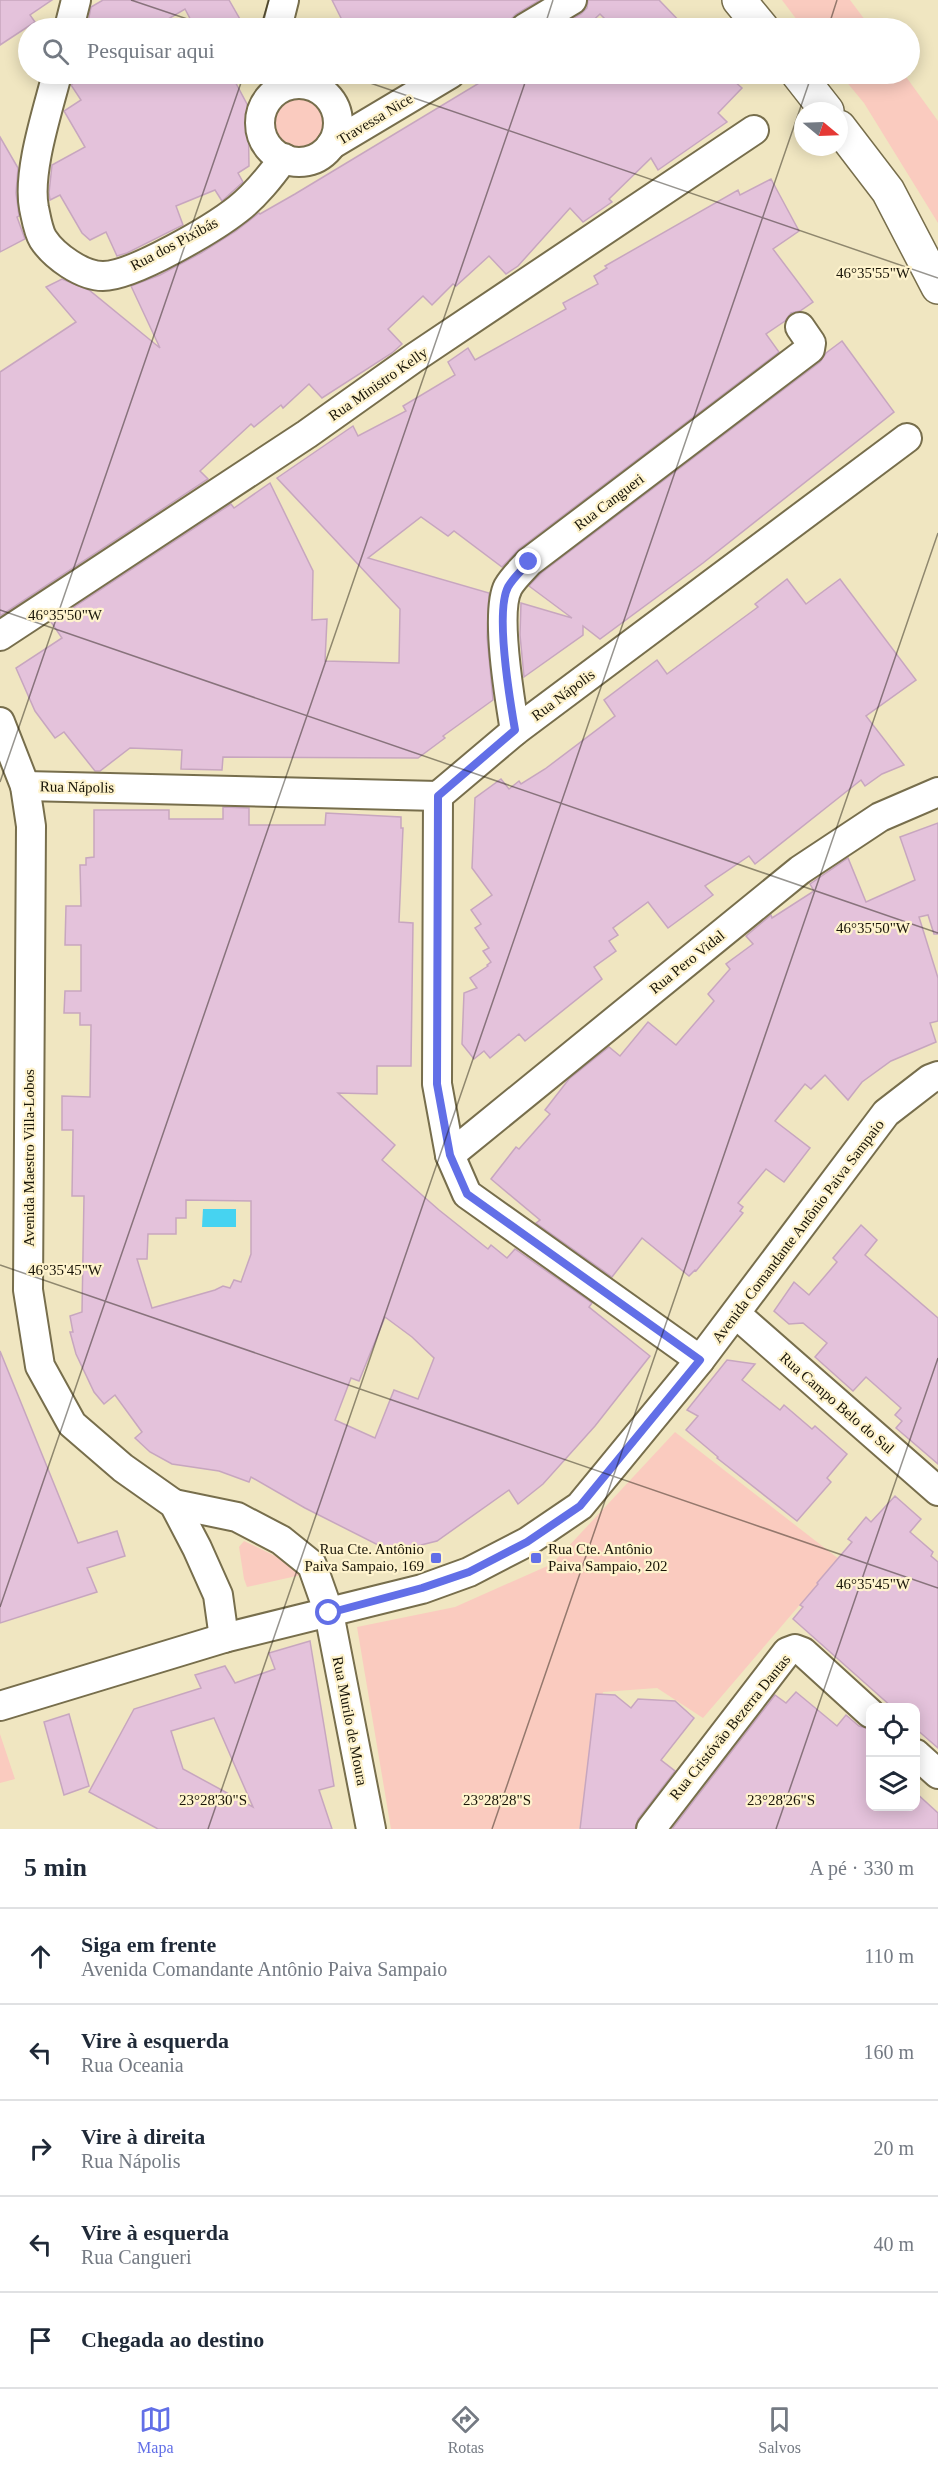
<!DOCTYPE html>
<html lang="pt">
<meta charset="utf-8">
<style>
body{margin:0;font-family:Georgia,serif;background:#f2f2f3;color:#1f2937}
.controls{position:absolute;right:18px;bottom:18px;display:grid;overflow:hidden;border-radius:12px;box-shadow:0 3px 15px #0003}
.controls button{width:54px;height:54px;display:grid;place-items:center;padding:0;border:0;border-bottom:2px solid #e0e1e3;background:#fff;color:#1f2937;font:30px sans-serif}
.compass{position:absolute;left:794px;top:102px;width:54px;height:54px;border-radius:50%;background:#fff;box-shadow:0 3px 15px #0003;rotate:109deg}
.stop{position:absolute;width:18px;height:18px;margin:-14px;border:4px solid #626fe7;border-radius:50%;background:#fff}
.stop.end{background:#626fe7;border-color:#fff;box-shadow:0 2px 6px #0008}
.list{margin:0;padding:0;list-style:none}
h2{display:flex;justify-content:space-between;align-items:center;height:78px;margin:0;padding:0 24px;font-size:26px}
h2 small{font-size:20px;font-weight:400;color:#747a83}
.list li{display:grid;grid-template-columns:39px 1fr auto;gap:18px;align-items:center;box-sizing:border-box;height:96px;padding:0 24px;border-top:2px solid #e0e1e3}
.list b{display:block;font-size:22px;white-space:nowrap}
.list p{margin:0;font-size:20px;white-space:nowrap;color:#747a83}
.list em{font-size:20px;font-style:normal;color:#747a83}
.icon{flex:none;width:33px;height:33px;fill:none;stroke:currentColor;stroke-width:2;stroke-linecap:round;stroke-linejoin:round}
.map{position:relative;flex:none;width:938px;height:1829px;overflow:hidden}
.search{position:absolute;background:#fff;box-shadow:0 3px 15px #0003;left:18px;right:18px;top:18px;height:66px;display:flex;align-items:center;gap:15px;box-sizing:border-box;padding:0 21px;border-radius:33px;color:#747a83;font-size:22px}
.sheet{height:558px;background:#fff}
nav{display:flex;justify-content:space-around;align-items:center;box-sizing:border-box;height:84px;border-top:2px solid #e0e1e3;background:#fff;font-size:16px;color:#747a83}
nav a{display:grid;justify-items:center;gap:3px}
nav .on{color:#626fe7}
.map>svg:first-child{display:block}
</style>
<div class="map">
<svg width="938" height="1829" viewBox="0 0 938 1829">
<rect width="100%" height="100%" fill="#f0e6c1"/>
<g fill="#facbbf">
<polygon points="782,0 850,0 871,28 803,28"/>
<polygon points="840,74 904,74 938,121 938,223 864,103"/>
<circle cx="300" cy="123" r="29"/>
<polygon points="675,1432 839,1559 703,1718 657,1688 603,1692 579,1829 391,1829 357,1627 455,1607 552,1564"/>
<polygon points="244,1541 300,1568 301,1575 247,1587 244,1579 239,1547"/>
<polygon points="0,1734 15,1779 0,1783"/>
</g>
<polygon fill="#46d3f1" points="203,1209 236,1209 236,1227 202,1227"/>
<g fill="#e4c2db" stroke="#c7a6bf" stroke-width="1.5" fill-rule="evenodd">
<polygon points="0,0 52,0 30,15 35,22 0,45"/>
<polygon points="103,0 229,0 241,21 228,28 195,28 185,9 153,28 92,28 88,22 91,7"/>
<polygon points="332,0 540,0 516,14 510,20 509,28 346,28"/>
<polygon points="588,0 659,0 686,28 614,28 600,14 585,28 556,28 581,14 587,8"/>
<polygon points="86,74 231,74 248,106 249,166 238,173 243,182 222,201 215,190 176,206 183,225 127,253 117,256 106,232 90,240 82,233 60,195 50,200 49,193 52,165 85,147 64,111 81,100 71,85"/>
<polygon points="494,74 726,74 742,88 718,113 727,122 658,170 651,158 609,199 612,202 583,222 570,208 518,266 506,274 489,256 456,286 453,284 432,305 423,296 388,329 402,344 392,353 322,398 309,384 283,408 281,405 254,427 251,424 200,471 208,479 0,616 0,372 76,322 46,287 62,279 89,290 160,348 131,286 160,275 201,253 236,231 259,213 260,214 295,194"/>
<polygon points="0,137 18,168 16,193 19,216 17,217 25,239 0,252"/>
<polygon points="771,179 799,231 773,249 813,302 800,311 791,313 785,321 766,334 779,352 519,549 502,567 454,531 448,536 421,517 368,558 489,593 487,637 493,700 443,736 445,738 418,758 223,757 222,770 181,769 182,750 130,748 100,771 95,771 64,732 55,738 35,711 16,668 62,638 51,622 231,504 234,508 270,483 313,571 312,620 327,619 325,661 399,663 400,609 277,478 353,426 358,436 406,411 403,406 455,375 448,362 468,348 475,360 566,309 563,303 598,284 594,276 607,268 605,266 738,190 740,195"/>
<polygon points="842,341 894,412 703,563 600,639 583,626 583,635 524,677 520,635 521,603 572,618 529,586 540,574 820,362 826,353"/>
<polygon points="787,579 806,604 840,579 916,680 866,716 904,765 882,774 865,786 861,780 755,864 749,856 705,886 713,895 668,928 648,902 613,928 618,935 609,941 616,951 594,967 602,979 525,1041 519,1034 490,1058 484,1051 474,1059 462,1044 464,993 477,988 470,978 488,966 487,965 491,962 483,951 489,948 475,928 481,924 471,910 492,895 472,868 475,798 501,779 509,789 519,781 521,784 545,769 615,716 604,700 657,660 667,674 758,607 755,604"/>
<path d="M223 807 249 808V825H325L326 813 401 817V828H403L399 922 413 923 411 1066H377V1094L338 1093 395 1145 382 1160 439 1210 488 1249 491 1245 507 1258 515 1249 592 1303 589 1307 650 1356 595 1426 543 1484 518 1504 509 1490 437 1541 409 1548 386 1549 305 1508 251 1477 249 1482 219 1471 172 1464 150 1452 135 1438 142 1432 115 1395 104 1404 94 1392 76 1354 70 1332H73L70 1316 82 1312 84 1196H72L73 1130H62V1096L90 1097 91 1025H80V1013H64L65 991H81V945H65L66 906H81L80 865H86V858L94 857V810H169V819H223ZM186 1200 251 1201V1254L241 1282 234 1280 230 1288 223 1286 215 1290 152 1308 137 1259H147L148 1234H176V1218H186ZM385 1317 412 1337 434 1358 418 1399 394 1390 375 1438 335 1420 351 1378 359 1381Z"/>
<polygon points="938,823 938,934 934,934 928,915 919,917 938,978 938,1021 930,1023 936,1042 891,1061 862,1082 848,1100 825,1075 811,1089 805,1084 775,1121 810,1148 784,1182 766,1169 738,1203 743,1207 740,1211 743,1213 696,1271 695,1270 689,1276 642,1238 612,1277 536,1223 540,1220 491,1179 516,1147 519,1149 550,1114 545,1110 569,1079 609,1047 620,1056 648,1022 676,1045 714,1001 708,994 730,969 726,964 753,944 746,936 771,915 772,918 814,891 810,884 848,858 866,902 915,880 900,837"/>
<polygon points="861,1225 877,1240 865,1255 938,1318 938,1464 896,1428 902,1421 895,1415 901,1408 866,1377 853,1391 815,1357 827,1343 803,1323 789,1324 774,1311 794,1282 809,1295 837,1262 833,1258"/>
<polygon points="0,1351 78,1543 117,1531 125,1556 87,1568 97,1592 0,1623"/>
<polygon points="727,1360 755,1364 742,1380 780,1410 784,1405 812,1429 815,1426 847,1454 827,1478 831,1482 797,1521 717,1458 718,1457 686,1430 698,1416 687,1410"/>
<polygon points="895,1496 921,1519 910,1532 933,1552 931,1556 938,1562 938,1748 915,1728 915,1707 892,1707 793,1619 803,1607 800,1605 818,1584 817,1583 852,1542 848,1539 866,1517 871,1522"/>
<path d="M310 1641 334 1786 319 1790 332 1829H158L89 1792 134 1709 201 1688 195 1675 225 1666 235 1683 275 1669 269 1653ZM214 1718 253 1807 183 1769 171 1731Z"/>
<polygon points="796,1692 837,1726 846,1715 859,1726 870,1729 870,1806 915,1806 915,1792 938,1813 938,1829 672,1829 775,1695 786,1703"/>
<polygon points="596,1694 615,1695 631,1708 638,1699 675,1701 694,1718 661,1760 675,1771 638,1819 635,1829 580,1829"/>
<polygon points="69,1714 89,1786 64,1795 44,1722"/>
</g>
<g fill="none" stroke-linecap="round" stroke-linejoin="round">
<defs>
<g id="minor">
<polyline points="69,28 76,0"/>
<polyline points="277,28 284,0"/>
<polyline points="525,28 572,0"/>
<path d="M57 74C48 110 27 172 34 208 36 217 38 231 43 239 54 256 82 276 103 276 133 276 214 228 238 209 256 195 270 177 284 158"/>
<circle cx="299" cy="123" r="39"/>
<polyline points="331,145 450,74"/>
<polyline points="0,636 307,434 414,358 754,130"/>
<polyline points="0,722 25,786 31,826 28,1290 40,1366 72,1424 123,1468 174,1504 197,1548 218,1595 224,1638"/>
<path d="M515 731C510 701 495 612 508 587 513 578 522 570 529 562L810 349 811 343 800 327"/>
<polyline points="25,786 438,796 515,731 907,438"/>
<polyline points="438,796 437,1084 450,1155 467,1194 700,1360"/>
<polyline points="450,1155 800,870 880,817 938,792"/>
<polyline points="736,1314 938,1491"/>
<polyline points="174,1504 237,1517 281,1540 312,1565 329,1613 371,1829"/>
<polyline points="0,1706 224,1638 422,1589 469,1572 527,1542 580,1506 700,1360 886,1113 930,1079 938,1076"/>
<polyline points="916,1754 938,1774"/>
<polyline points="651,1829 787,1652 795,1649 803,1652 870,1713"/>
</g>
<g id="tertiary">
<polyline points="739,0 762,28"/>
<polyline points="798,74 827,111"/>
<polyline points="839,127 888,191 938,287"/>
</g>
</defs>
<use href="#minor" stroke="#776e4c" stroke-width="32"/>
<use href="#tertiary" stroke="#776e4c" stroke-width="36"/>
<use href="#minor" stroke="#fff" stroke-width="28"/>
<use href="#tertiary" stroke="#fff" stroke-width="33"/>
</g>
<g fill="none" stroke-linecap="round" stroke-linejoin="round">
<path stroke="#626fe7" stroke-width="8" d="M329 1613 422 1588 469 1572 527 1542 580 1506 700 1360 467 1194 450 1155 437 1084 438 796 515 730C510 701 495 612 508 587 513 578 522 570 529 562"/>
</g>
<path fill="none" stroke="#191508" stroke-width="1.5" stroke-opacity="0.45" d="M131 0 214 28M260 28 269 0M544 28 553 0M828 28 837 0M344 74 938 278M0 610 938 933M0 782 244 74M0 1265 938 1588M0 1607 528 74M208 1829 812 74M492 1829 938 533M776 1829 938 1358"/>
<g fill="#626fe7" stroke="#fef3cd" stroke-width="2">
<rect x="430" y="1552" width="12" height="12" rx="3"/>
<rect x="530" y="1552" width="12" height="12" rx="3"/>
</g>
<g text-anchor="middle" stroke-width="4.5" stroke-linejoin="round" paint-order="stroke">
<g font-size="15" fill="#191508" stroke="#fef3cd">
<text transform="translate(375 119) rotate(-31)" y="5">Travessa Nice</text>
<text transform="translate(174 244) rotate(-28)" y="5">Rua dos Pixibás</text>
<text transform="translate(378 384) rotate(-35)" y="5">Rua Ministro Kelly</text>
<text transform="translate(609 502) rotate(-37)" y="5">Rua Cangueri</text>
<text transform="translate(563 695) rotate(-37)" y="5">Rua Nápolis</text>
<text transform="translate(77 787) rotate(1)" y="5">Rua Nápolis</text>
<text transform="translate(687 962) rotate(-39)" y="5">Rua Pero Vidal</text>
<text transform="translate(29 1158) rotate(-90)" y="5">Avenida Maestro Villa-Lobos</text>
<text transform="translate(798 1231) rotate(-53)" y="5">Avenida Comandante Antônio Paiva Sampaio</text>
<text transform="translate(837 1403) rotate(41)" y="5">Rua Campo Belo do Sul</text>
<text transform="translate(350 1721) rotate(79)" y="5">Rua Murilo de Moura</text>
<text transform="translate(730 1727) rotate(-51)" y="5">Rua Cristóvão Bezerra Dantas</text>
</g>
<g font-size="15" fill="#191508" stroke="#fef3cd" text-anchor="end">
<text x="424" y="1554">Rua Cte. Antônio<tspan x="424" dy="17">Paiva Sampaio, 169</tspan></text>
<text x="548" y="1554" text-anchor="start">Rua Cte. Antônio<tspan x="548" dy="17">Paiva Sampaio, 202</tspan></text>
</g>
</g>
<g font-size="15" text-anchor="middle" fill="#191508" stroke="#fef3cd" stroke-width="4.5" stroke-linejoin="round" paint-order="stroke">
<text x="873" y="278">46°35'55"W</text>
<text x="65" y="620">46°35'50"W</text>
<text x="873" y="933">46°35'50"W</text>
<text x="65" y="1275">46°35'45"W</text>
<text x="873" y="1589">46°35'45"W</text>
<text x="213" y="1805">23°28'30"S</text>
<text x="497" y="1805">23°28'28"S</text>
<text x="781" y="1805">23°28'26"S</text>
</g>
</svg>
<div class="controls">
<button><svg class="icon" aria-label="locate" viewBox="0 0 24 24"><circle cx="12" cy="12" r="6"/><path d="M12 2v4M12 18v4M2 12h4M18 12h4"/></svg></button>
<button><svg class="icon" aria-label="layers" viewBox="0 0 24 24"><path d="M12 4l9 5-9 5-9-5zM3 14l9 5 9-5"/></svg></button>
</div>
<svg class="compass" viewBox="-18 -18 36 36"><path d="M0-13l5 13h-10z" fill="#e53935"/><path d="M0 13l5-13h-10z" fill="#747a83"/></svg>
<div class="stop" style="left:329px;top:1613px"></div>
<div class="stop end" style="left:529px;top:562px"></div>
<div class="search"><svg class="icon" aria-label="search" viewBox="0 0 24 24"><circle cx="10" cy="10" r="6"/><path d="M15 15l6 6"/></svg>Pesquisar aqui</div>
</div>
<section class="sheet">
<h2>5 min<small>A pé · 330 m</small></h2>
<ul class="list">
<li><svg class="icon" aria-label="ahead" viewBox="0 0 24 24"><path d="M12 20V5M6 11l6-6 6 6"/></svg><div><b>Siga em frente</b><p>Avenida Comandante Antônio Paiva Sampaio</p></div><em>110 m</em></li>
<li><svg class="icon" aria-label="left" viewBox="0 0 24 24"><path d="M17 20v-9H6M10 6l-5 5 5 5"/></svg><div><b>Vire à esquerda</b><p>Rua Oceania</p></div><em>160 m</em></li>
<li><svg class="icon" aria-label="right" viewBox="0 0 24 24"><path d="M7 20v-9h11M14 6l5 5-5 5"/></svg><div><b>Vire à direita</b><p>Rua Nápolis</p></div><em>20 m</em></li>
<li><svg class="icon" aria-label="left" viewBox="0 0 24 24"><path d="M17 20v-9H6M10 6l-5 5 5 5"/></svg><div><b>Vire à esquerda</b><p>Rua Cangueri</p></div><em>40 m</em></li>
<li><svg class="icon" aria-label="arrive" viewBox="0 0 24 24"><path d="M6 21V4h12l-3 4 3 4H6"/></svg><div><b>Chegada ao destino</b></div></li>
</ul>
</section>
<nav>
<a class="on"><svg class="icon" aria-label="map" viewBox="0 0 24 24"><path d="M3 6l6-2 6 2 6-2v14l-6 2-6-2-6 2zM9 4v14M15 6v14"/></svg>Mapa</a>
<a><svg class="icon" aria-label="directions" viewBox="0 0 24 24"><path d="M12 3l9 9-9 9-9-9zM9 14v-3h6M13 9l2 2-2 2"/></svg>Rotas</a>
<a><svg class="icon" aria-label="saved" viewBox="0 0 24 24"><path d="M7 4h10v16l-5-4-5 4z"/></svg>Salvos</a>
</nav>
